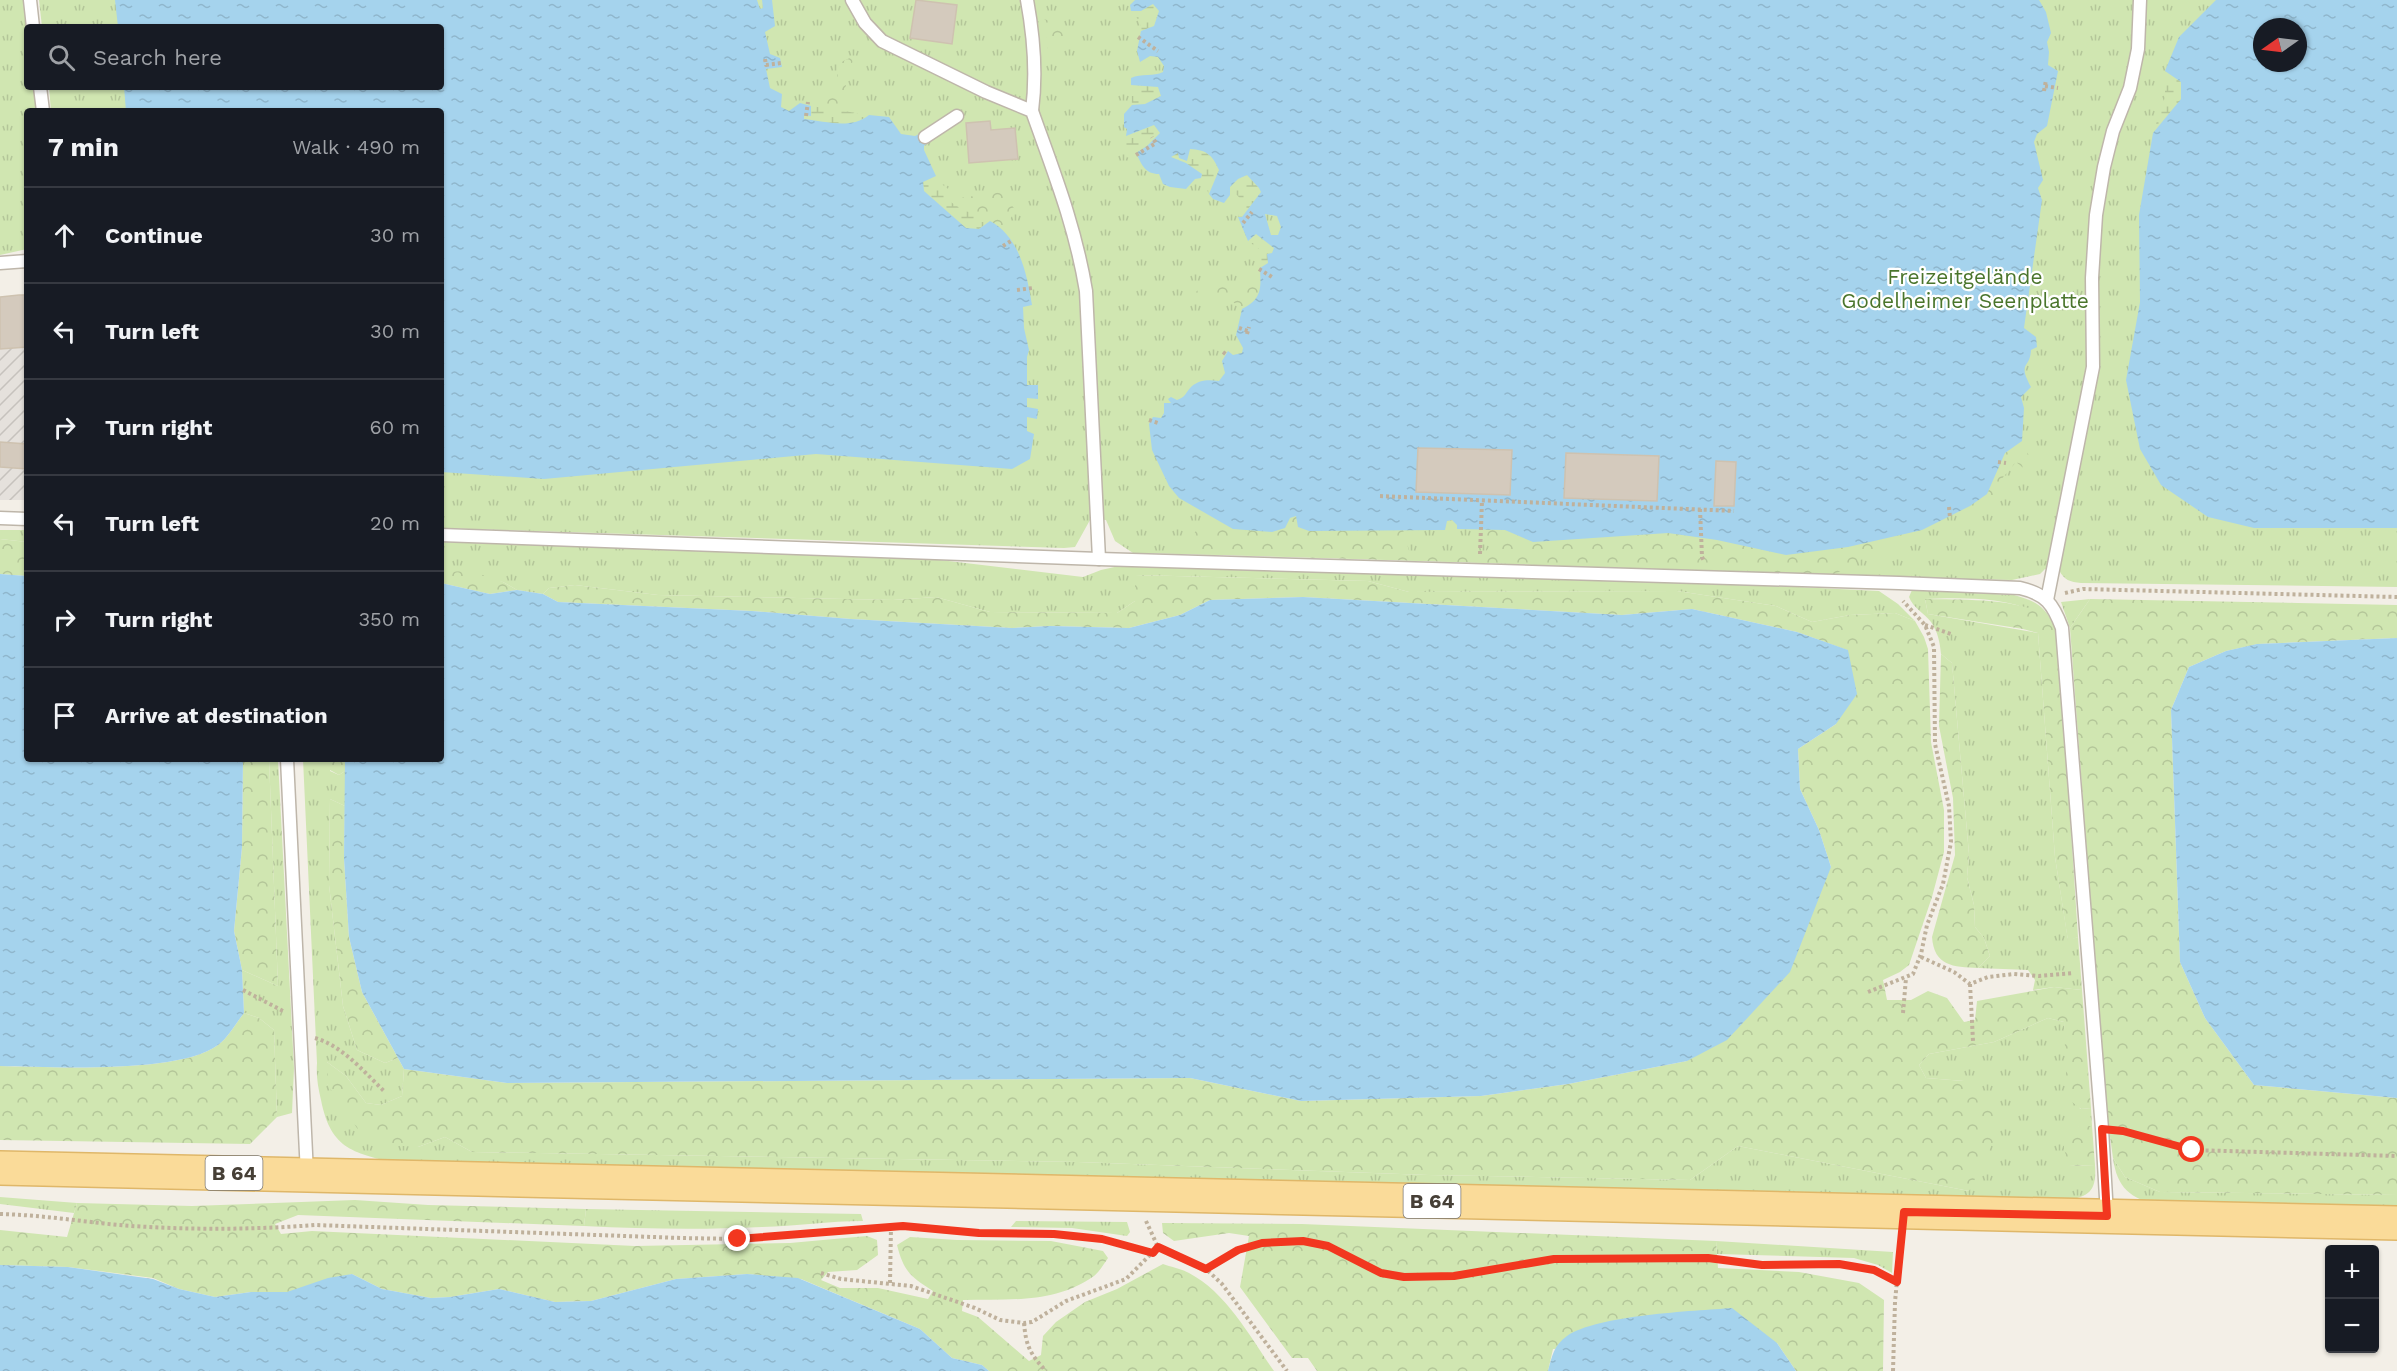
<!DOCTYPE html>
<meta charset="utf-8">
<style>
body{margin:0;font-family:"Work Sans",sans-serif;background:#242831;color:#f1f3f6}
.controls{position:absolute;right:18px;bottom:18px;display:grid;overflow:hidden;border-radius:6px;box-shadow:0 2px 4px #0004}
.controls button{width:54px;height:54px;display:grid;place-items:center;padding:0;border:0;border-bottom:2px solid #363941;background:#171b24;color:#f1f3f6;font:30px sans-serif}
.compass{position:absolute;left:2253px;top:18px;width:54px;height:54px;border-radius:50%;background:#171b24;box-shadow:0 2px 4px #0004;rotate:256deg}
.stop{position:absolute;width:18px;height:18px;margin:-14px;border:4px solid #f2371f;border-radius:50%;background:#fff}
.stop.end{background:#f2371f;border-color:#fff;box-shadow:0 2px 6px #0008}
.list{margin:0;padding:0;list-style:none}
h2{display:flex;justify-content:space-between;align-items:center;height:78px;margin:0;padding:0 24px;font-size:26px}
h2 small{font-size:20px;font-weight:400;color:#9ea1a6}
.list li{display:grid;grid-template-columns:39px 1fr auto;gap:18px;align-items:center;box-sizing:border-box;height:96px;padding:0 24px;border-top:2px solid #363941}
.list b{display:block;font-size:22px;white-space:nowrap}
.list em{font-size:20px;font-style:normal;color:#9ea1a6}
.icon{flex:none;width:33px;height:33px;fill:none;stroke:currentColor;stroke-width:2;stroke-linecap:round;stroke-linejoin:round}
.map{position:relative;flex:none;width:2397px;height:1371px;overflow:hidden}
.search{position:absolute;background:#171b24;box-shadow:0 2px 4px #0004;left:24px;top:24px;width:420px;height:66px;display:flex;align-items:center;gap:15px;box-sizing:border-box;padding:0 21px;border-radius:6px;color:#9ea1a6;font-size:22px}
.panel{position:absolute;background:#171b24;box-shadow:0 2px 4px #0004;left:24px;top:108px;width:420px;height:654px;border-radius:6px}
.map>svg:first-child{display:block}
</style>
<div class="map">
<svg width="2397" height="1371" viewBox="0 0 2397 1371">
<defs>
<pattern id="industrial-furrows" width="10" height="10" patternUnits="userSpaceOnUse" patternTransform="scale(1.5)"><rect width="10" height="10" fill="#e5e1dc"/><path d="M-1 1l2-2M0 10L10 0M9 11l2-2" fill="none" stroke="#c6c2bd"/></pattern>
<pattern id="grass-tufts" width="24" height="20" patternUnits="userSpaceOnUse" patternTransform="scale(1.5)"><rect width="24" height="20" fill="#d0e6b1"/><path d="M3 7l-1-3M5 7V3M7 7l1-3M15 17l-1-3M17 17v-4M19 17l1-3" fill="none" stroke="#b4c699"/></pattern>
<pattern id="forest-crowns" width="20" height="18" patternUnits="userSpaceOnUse" patternTransform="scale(1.5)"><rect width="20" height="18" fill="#d0e6b1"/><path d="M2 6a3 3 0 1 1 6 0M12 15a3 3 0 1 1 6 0" fill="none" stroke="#b4c699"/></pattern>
<pattern id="wetland-marsh" width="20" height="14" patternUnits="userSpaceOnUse" patternTransform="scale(1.5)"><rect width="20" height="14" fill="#d0e6b1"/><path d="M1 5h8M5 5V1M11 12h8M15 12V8" fill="none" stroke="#b4c699"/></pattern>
<pattern id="water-ripples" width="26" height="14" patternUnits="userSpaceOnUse" patternTransform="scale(1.5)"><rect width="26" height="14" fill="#a5d3ed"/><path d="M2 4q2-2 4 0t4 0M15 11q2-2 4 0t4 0" fill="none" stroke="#8fb6cc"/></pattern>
</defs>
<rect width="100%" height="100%" fill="#f3efe7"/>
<polygon fill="url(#industrial-furrows)" points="27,295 27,500 0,500 0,297"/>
<g fill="url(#grass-tufts)" fill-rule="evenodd">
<polygon points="0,0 25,0 27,87 36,87 39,111 27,111 27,249 0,255"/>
<path d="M39 0H2397V587L2081 583C2070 582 2064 580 2059 570L2045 569 2040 574 2012 580C1719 574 1426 558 1133 553L1115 541 1106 520H1090L1075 547 1064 548 441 528V111H51L49 87H441V27H42ZM2262 27H2298V63H2262Z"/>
<polygon points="0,530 27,530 27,542 0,539"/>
<polygon points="441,542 923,558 1083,577 1101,570 1119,566 1740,584 1879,591 1898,604 1915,621 1895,613 1850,615 1812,622 1776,606 1677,591 1409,592 1368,581 1136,575 1135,601 1117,613 990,612 936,597 893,600 658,595 575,585 549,588 543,594 517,590 503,582 441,572"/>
<path d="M1912 590 2014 595C2035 601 2044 605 2054 625 2026 596 1963 597 1925 599L1928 614 2038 633 2055 857 2068 940 2078 937 2082 990 2054 987 2033 990 2035 980 2028 970 1978 968 1990 956 1984 938 1975 927 1974 905 1967 877 1969 854 1952 663 1941 654C1940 643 1938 632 1931 622 1924 613 1913 608 1909 597Z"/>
<polygon points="2090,599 2070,628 2061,602"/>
<polygon points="269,759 278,759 294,1068 292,1113 277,1117 274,1030 259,1018 244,1013 242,970 278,986"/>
<path d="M303 759H330V771L339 775 345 771V806L330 799 329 885 343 1006 357 1050 385 1063 398 1058 404 1069 402 1096 381 1105 366 1103 346 1076 327 1062V1084L418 1147 445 1137 472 1152 1078 1162 1428 1175 1690 1180 1738 1146 1969 1191 1964 1081 1926 1078 1919 1065 1929 1054 1994 1042 2048 1018 2064 1022 2067 1048 2080 1109 2091 1108 2092 1126H2079L2069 1166 2095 1165C2097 1193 2088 1197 2062 1201L400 1164C355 1153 331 1151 321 1100 318 1087 316 1076 317 1063Z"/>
<path d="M2113 1158 2125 1177 2160 1192 2397 1195V1211L2159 1206C2130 1198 2117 1188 2113 1158Z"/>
<polygon points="0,1197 77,1203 74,1213 0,1204"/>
<path d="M586 1209 861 1214 863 1221C829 1221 796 1226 762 1227 703 1230 644 1229 584 1226Z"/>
<polygon points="1016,1221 1127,1222 1130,1232 1127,1236 1072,1228 1011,1227"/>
<polygon points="1716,1241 1893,1252 1892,1273 1878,1265 1854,1258 1717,1254"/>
</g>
<g fill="url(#forest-crowns)">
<path d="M1043 19C1055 21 1062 28 1068 38L1062 49 1049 55Z"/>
<polygon points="854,56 842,100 870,109 869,115 824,108 837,82 837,64"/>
<path d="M939 182 960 198 1002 192 1016 211 1003 228C979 215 948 210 935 183Z"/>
<path d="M1257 274 1261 278C1261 293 1255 302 1242 309L1228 298 1193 295 1201 287 1253 285Z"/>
<polygon points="2018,444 2024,448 2035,464 2032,475 2016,462 2000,481 2003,496 1994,497 1987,494 2005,453"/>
<polygon points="1297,516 1309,531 1403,530 1410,554 1482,556 1492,544 1480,538 1477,530 1505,530 1533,542 1668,533 1717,540 1847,547 1890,537 1892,542 1888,552 1862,559 1830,577 1487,563 1190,554 1190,539 1198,528 1272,532 1290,518"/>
<polygon points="0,539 27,542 27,576 0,574"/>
<polygon points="471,571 503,582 517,590 490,594 441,583 441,572"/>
<polygon points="1135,575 1368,581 1409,592 1677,591 1776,606 1812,622 1850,615 1895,613 1915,621 1924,637 1928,649 1931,742 1944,810 1944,852 1932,897 1909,965 1900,972 1883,980 1887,1000 1911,1000 1928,991 1947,998 1964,1022 1975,1020 1977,1001 2054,987 2082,990 2091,1108 2081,1109 2067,1098 2064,1022 2048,1018 1994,1042 1929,1054 1919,1065 1926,1078 1964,1081 1993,1106 1996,1136 1969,1191 1738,1146 1690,1180 1428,1175 1078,1162 472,1152 445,1137 418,1147 389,1145 359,1131 327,1084 327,1062 346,1076 366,1103 381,1105 402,1096 404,1069 507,1083 1190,1078 1301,1101 1481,1096 1568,1084 1687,1061 1831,867 1819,830 1800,789 1798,749 1836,724 1847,650 1797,632 1692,609 1622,615 1303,597 1210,600 1180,615 1129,628 1050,626 1012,628 851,619 752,611 558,602 543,594 549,588 575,585 658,595 893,600 936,597 990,612 1117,613 1135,601"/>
<path d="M1925 599C1953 600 2041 596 2054 626 2057 632 2057 642 2059 649L2078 937 2068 941 2055 857 2038 633 2023 629 1928 614Z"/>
<polygon points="2090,599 2397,605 2397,638 2258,644 2226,651 2189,667 2171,710 2180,962 2205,1018 2254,1085 2397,1098 2397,1195 2160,1192 2125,1177 2113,1158 2106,1108 2070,628"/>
<path d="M1941 654 1952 663 1969 854 1967 877 1974 905 1975 927 1984 938 1990 956 1978 968C1953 967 1934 966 1932 937L1955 855 1953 798 1939 726Z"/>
<polygon points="243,759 269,759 278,986 242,970 234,931 242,847"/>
<polygon points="330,759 345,759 345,771 339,775 330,770"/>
<polygon points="330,799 345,806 344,859 349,937 362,992 398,1058 385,1063 357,1050 343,1006 329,885"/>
<path d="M244 1013 259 1018 274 1030 277 1117 250 1144 0 1140V1066C50 1067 180 1074 218 1045 228 1038 236 1023 244 1013Z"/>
<polygon points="2079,1126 2092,1126 2095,1165 2069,1166 2064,1149 2064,1133"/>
<path d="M355 1200 428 1205 586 1209 584 1226 298 1215 275 1224 281 1234 312 1231 635 1246 790 1243 867 1236 877 1240 878 1255 857 1270 828 1272 821 1280 840 1288H878L928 1299 933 1291C910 1276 904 1272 897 1245L910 1237 957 1240 1051 1241 1103 1251 1108 1258C1104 1264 1099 1272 1094 1276 1055 1304 1007 1299 963 1300L962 1311 978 1317 1029 1361 1041 1355 1043 1336 1056 1322 1085 1302 1117 1289 1163 1264C1171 1267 1182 1269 1189 1273 1227 1293 1250 1337 1274 1371H989L982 1365 952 1358 920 1329 801 1279 747 1274 676 1279 591 1301 555 1302 499 1289 450 1297 431 1298 382 1289 352 1274 290 1292H251L215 1297 179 1289 153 1278 68 1267 0 1265V1230L67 1237 77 1203 192 1206Z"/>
<polygon points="1162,1223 1302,1224 1716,1241 1718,1268 1799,1272 1859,1283 1884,1300 1883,1371 1796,1371 1777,1343 1553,1349 1548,1371 1317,1371 1308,1358 1292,1358 1240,1287 1249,1236 1229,1233 1174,1241 1163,1233"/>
</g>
<g fill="url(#wetland-marsh)">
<polygon points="1153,3 1159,11 1154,26 1141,31 1141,26 1134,12"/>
<polygon points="2165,71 2181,82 2181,100 2153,133 2165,97"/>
<polygon points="1131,85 1158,87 1161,96 1145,104 1132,105"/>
<path d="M811 106 869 115C851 130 825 121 804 119L803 115 811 116Z"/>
<polygon points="1155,125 1160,134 1147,146 1128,158 1121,148 1117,147 1116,143 1124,141 1126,136"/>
<path d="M1190 149C1206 150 1212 154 1219 170L1209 194 1201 178 1202 174 1170 157 1174 154Z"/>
<path d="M1247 175 1259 188 1261 192 1242 217H1238C1241 208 1245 203 1237 195H1230V187L1238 179Z"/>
<path d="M934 177C941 204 967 211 990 221L979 229 966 228 924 191 923 182Z"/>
<polygon points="1255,233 1274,248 1269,263 1260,268 1259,249 1248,241"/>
</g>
<g fill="url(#water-ripples)" fill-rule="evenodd">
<path d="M115 0H757L760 9 763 8 762 0H772L775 26 765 32 770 54 780 58 782 67 766 69 770 88 782 94 781 107 789 111 800 103 811 106V116L804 115V119C825 121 851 130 869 115L889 117 901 134 915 136 927 130 933 139 924 146V150L936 176 923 182 924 191 966 228 979 229 990 221C1020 237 1027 275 1032 305L1023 307 1024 328 1029 350 1027 357V385H1038V399L1027 398V407L1038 409 1037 419 1027 417V431L1034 434 1030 459 1012 469 816 454 544 479 441 472V111H126L124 87H441V27H118Z"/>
<path d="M1135 0H2039L2046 12 2051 33 2047 42 2049 52 2048 65 2058 71 2047 126 2037 134 2034 142 2043 180 2038 188 2042 200 2024 328 2036 337 2037 347 2031 350C2030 370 2017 361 2031 387L2021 397 2024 408 2022 441 2005 453 1987 494 1970 506 1922 530 1848 547 1786 555 1717 540 1668 533 1533 542 1505 530 1457 529V525L1452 520 1447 521 1445 530 1309 531 1298 527 1296 516 1290 518 1285 528 1272 532 1233 529 1179 498 1169 486 1152 450 1149 424 1153 417 1161 418 1164 413V403H1171L1168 399 1171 397 1177 400C1186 397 1185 393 1191 387 1200 379 1209 380 1219 381L1225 373 1222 361 1228 351 1233 355 1242 353 1243 348 1236 335 1242 309C1262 299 1261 289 1260 268L1268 263 1267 254 1272 253 1274 248 1256 234 1248 241 1238 217H1242L1261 192 1259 188 1247 175 1238 179 1230 187V195L1224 203 1213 199 1209 194 1219 170C1212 154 1206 150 1190 149L1187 161 1179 158 1178 153 1171 157 1186 163 1202 174 1201 178 1195 179 1186 189 1170 187 1163 184 1159 174C1145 174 1142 165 1136 153L1147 146 1160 133 1154 125 1126 136 1127 129 1124 127V114L1132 105 1145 104 1161 96 1158 87 1131 85V78C1141 73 1154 77 1163 72L1164 66 1158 57 1150 56 1140 62 1137 51 1141 31 1154 26 1159 11 1153 4 1141 11H1131L1130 5ZM1265 214 1277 216 1281 227 1278 235H1271Z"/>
<path d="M2216 0H2397V528H2254L2208 517 2161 485 2140 449 2126 380 2140 302 2139 215 2153 133 2181 99V82L2165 71 2179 37ZM2262 27H2298V63H2262Z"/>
<path d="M0 574 27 576V759H243L242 847 234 931 242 970 244 1013C236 1023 228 1038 218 1045 180 1074 50 1067 0 1066Z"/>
<polygon points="441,583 490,594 517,590 543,594 558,602 752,611 851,619 1012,628 1050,626 1129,628 1180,615 1210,600 1303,597 1622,615 1692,609 1797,632 1848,650 1857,694 1836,724 1798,749 1800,789 1819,830 1831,867 1790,972 1727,1040 1687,1061 1568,1084 1481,1096 1301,1101 1190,1078 507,1083 404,1069 362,992 349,937 344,859 345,759 441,759"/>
<polygon points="2397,638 2397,1098 2254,1085 2205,1018 2180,962 2171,710 2189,667 2226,651 2257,644"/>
<polygon points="0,1265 68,1267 153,1279 179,1289 215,1297 251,1292 287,1292 328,1278 352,1274 382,1289 431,1298 450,1297 499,1289 555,1302 591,1301 676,1279 747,1274 798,1278 920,1329 952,1358 982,1365 989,1371 0,1371"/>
<path d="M1732 1308 1777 1343 1796 1371H1548C1552 1356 1554 1345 1567 1336 1597 1315 1694 1311 1732 1308Z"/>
</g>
<g fill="#d4cabd" stroke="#cec2b0" stroke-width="1.5">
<polygon points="916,0 957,5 952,44 910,38"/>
<polygon points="990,121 991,130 1015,128 1018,159 969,163 966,123"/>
<polygon points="19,295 27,295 27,347 0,349 0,297"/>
<polygon points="0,442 27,444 27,469 0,467"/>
<polygon points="1418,448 1512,450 1510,495 1416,492"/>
<polygon points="1566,453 1659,456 1657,501 1564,498"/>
<polygon points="1716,461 1736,462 1734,506 1714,506"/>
</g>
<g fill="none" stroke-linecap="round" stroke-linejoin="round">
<defs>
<g id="service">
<polyline points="30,0 33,27"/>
<path d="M852 0 865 23 882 41 986 92 1032 111C1054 173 1075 225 1086 291L1099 559"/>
<path d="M1027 0C1034 38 1037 73 1032 111"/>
<polyline points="40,87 43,111"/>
<polyline points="925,137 957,116"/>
<polyline points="0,263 27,261"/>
<polyline points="0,518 27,519"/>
<path d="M441 535 1099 559 1899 583 2020 588C2046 594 2053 604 2062 628L2102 1129 2107 1215"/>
<polyline points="2047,600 2093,367 2092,278 2096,215 2104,167 2113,131 2130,88 2138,49 2140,0"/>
<polyline points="287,759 307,1174"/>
</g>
<polyline id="primary" points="0,1168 2397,1223"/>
</defs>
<use href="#service" stroke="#beb6aa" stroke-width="15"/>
<use href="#primary" stroke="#dfb769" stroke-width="36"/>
<g stroke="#bfb19c" stroke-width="4" stroke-dasharray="3 3" stroke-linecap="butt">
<polyline points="1138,37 1158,51"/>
<polyline points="765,59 766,65 781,63"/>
<polyline points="2045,86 2058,88"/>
<polyline points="2044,91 2046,80"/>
<polyline points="806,116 808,102"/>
<polyline points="1136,155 1156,143 1152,137"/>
<polyline points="1243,223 1252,212"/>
<polyline points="1003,246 1011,241"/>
<polyline points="1259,269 1272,277"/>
<polyline points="1017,290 1033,288"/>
<polyline points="1239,328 1248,331"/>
<polyline points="1247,334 1249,327"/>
<polyline points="1223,352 1227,355"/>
<polyline points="1149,420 1158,423"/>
<polyline points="1998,462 2006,463"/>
<polyline points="1380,496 1734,511"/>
<polyline points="1949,507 1950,518"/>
<polyline points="1700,509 1702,557 1704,561"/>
<polyline points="1480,554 1482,501"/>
<polyline points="2065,593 2083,589 2397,597"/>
<polyline points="1925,625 1951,634"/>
<polyline points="1921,957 1954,972 1970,984 1988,977 2014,974 2039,976 2074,973"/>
<polyline points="1970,984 1973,1041"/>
<polyline points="243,990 283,1011"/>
<polyline points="1868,992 1913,974 1921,954 1927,925 1943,884 1951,842 1949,806 1935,744 1934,647 1925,625 1903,601"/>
<polyline points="1903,1013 1906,978"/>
<path d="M315 1038C343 1046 365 1073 385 1092"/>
<polyline points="2118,1131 2192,1150 2397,1156"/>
<path d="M0 1214C40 1215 79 1221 118 1225 183 1230 250 1230 315 1225L681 1238 738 1239 903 1226 979 1233 1054 1234 1102 1239 1153 1253"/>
<polyline points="1146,1221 1158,1247 1206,1269 1222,1284 1287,1371"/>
<polyline points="1206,1269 1238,1250 1262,1243 1303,1241 1328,1246 1381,1273 1404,1277 1453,1276 1555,1259 1708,1258 1762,1265 1839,1264 1874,1270 1897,1282"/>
<polyline points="821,1273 841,1279 911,1286 975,1308 1000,1320 1024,1323 1032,1322 1066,1301 1126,1279 1158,1247"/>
<polyline points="890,1283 891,1227"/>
<path d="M1024 1323C1026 1346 1030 1354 1046 1371"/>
<polyline points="1893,1371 1895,1302 1901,1237"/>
</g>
<use href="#service" stroke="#fff" stroke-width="12"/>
<use href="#primary" stroke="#fadb99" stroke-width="33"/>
</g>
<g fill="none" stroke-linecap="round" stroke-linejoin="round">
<polyline stroke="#f2371f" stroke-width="8" points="738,1239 903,1226 979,1233 1054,1234 1102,1239 1153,1253 1158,1247 1206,1269 1238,1250 1262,1243 1303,1241 1328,1246 1381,1273 1404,1277 1454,1276 1554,1259 1708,1258 1762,1265 1839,1264 1874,1270 1897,1282 1904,1212 2107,1216 2102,1129 2123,1131 2192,1150"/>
</g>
<g text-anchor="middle" stroke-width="4.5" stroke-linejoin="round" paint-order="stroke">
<g fill="#fff" stroke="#7e7972" stroke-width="1.5">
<rect x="205.5" y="1156" width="57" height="34" rx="4.5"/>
<rect x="1403.5" y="1184" width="57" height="34" rx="4.5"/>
</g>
<g font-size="20" font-weight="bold" fill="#463f36">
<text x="234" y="1180">B 64</text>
<text x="1432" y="1208">B 64</text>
</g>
<g font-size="21" fill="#4a752c" stroke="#fff">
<text x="1965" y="284">Freizeitgelände<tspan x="1965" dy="24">Godelheimer Seenplatte</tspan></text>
</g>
</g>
</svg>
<div class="controls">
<button>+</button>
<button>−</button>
</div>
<svg class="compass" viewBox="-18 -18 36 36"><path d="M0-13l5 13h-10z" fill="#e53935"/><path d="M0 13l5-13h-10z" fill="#9ea1a6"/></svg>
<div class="stop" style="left:2192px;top:1150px"></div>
<div class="stop end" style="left:738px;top:1239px"></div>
<div class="search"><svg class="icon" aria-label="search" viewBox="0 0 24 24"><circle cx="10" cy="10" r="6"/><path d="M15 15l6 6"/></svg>Search here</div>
<section class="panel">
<h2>7 min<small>Walk · 490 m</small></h2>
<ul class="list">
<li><svg class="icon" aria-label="ahead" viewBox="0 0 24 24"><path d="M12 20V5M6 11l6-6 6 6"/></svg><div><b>Continue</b></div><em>30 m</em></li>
<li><svg class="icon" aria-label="left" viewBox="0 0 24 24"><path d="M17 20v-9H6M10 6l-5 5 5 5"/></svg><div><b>Turn left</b></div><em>30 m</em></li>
<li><svg class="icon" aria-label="right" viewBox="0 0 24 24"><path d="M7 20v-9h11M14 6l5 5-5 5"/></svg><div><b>Turn right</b></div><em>60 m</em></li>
<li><svg class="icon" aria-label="left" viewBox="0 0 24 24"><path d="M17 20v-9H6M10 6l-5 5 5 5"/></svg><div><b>Turn left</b></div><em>20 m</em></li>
<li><svg class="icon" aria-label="right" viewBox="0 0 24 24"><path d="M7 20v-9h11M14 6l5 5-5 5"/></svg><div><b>Turn right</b></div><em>350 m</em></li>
<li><svg class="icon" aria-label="arrive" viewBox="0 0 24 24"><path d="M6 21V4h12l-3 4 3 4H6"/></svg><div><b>Arrive at destination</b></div></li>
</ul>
</section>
</div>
